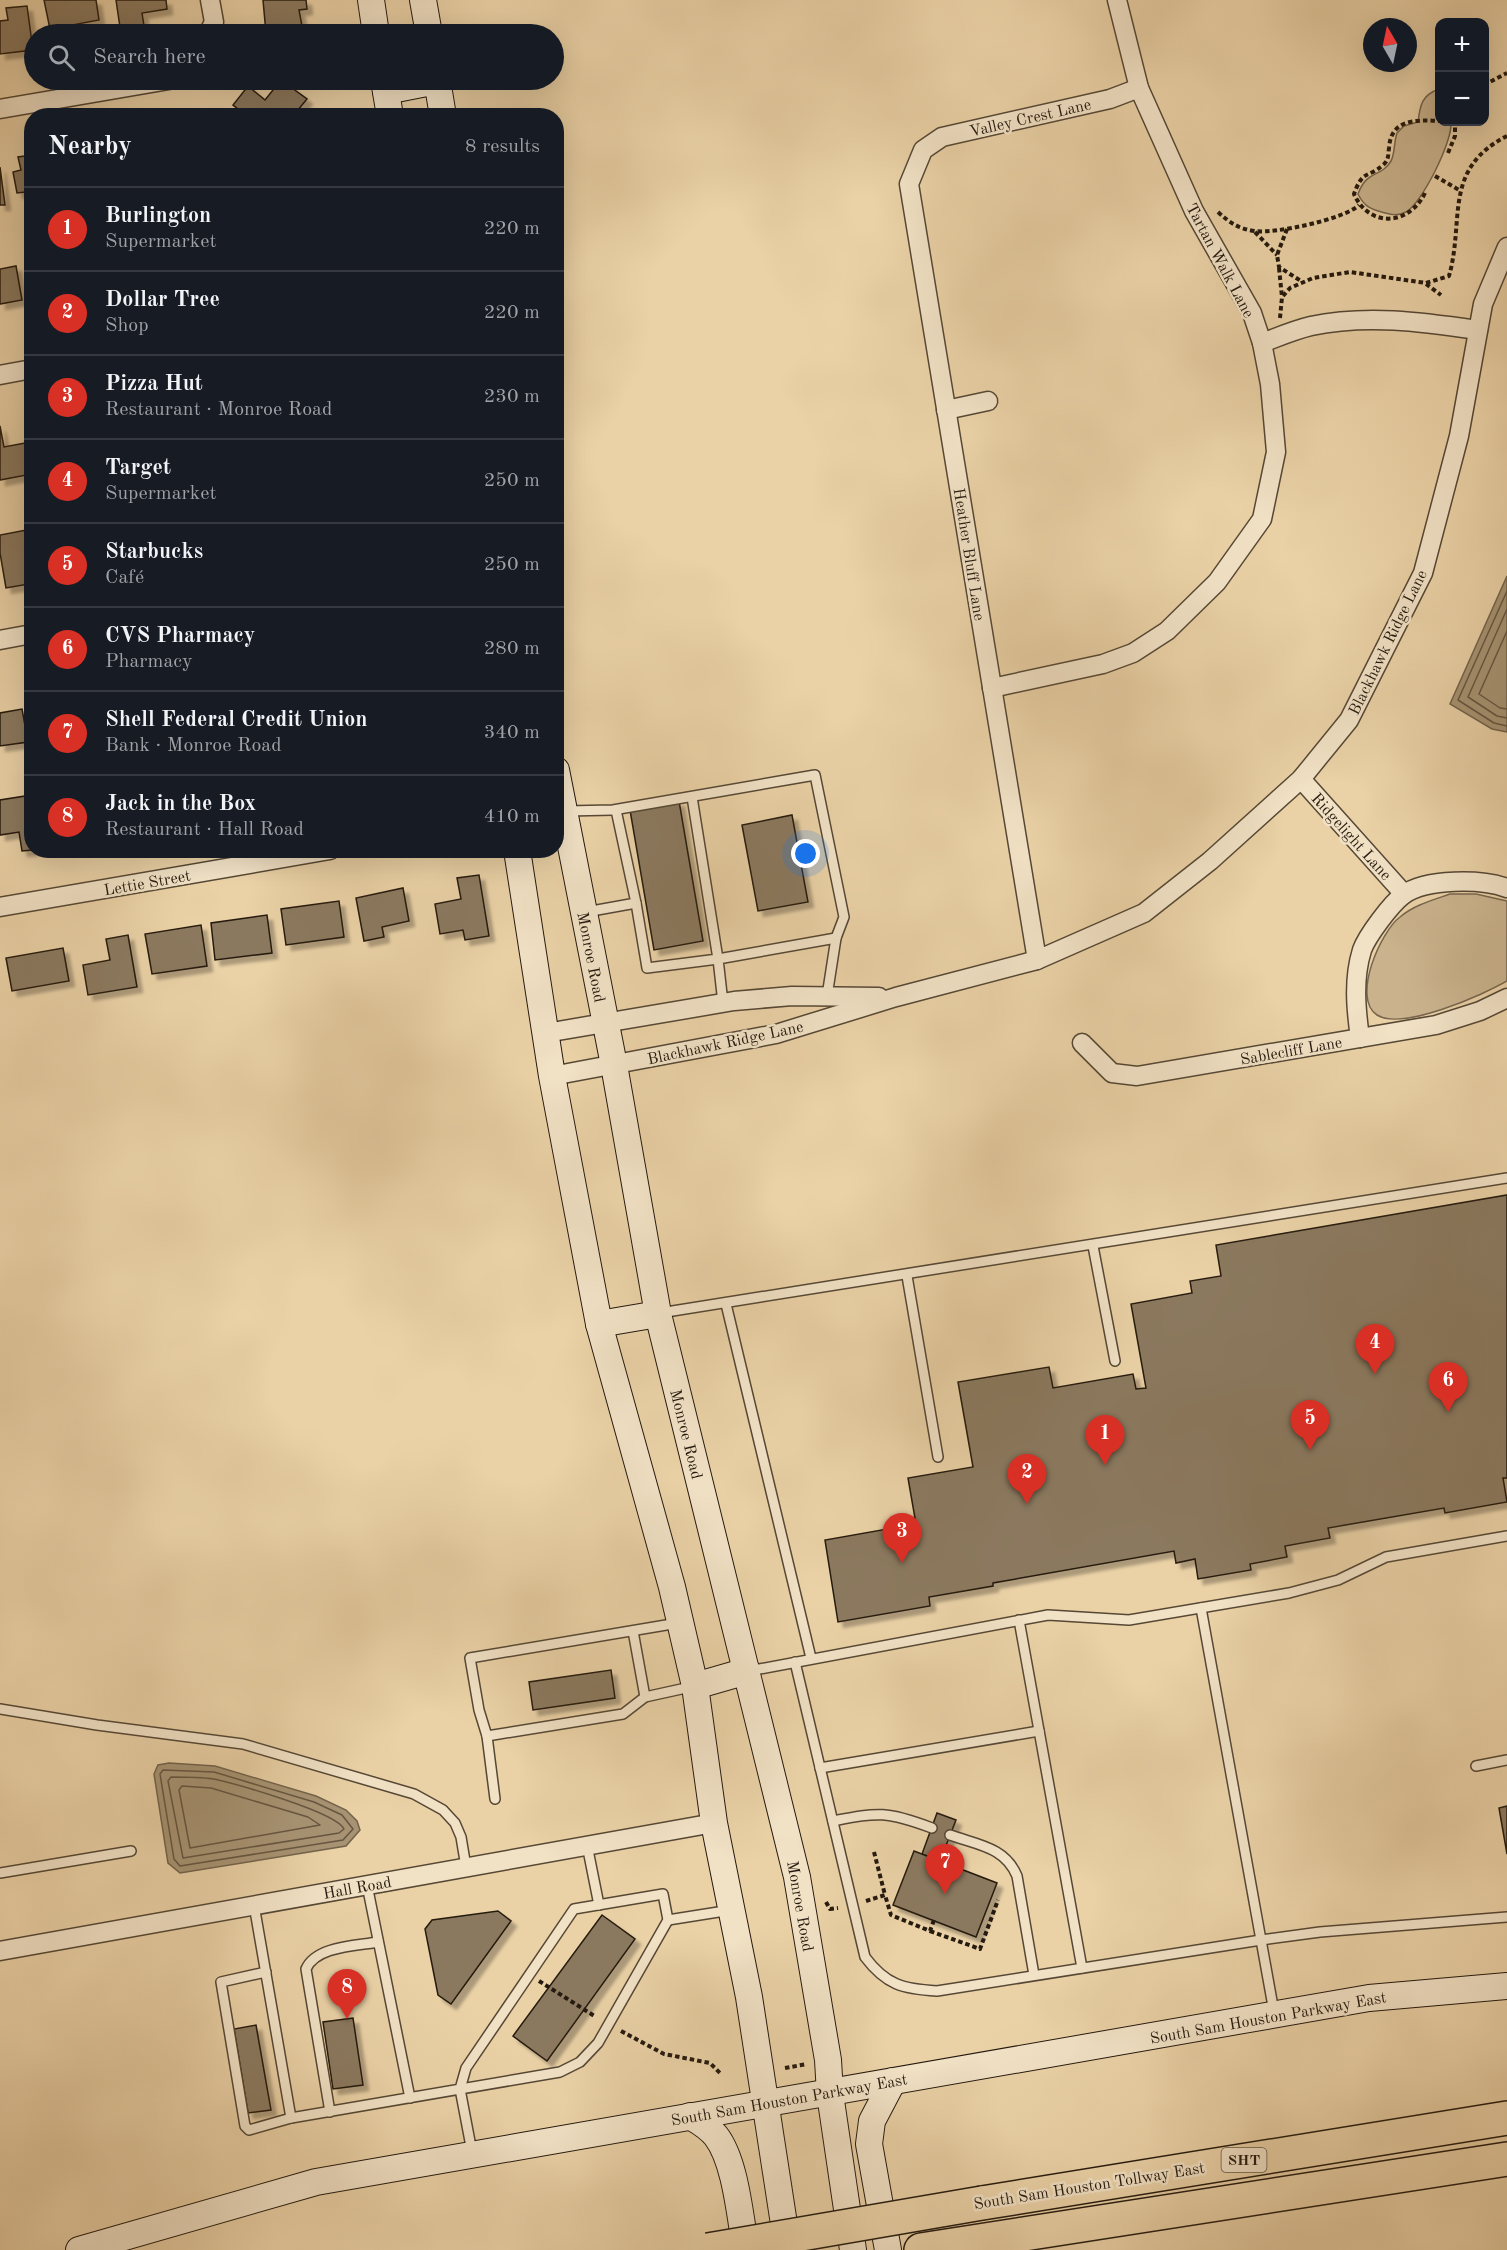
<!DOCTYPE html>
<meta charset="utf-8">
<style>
body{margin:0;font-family:"Old Standard TT",serif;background:#242831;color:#f1f3f6}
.controls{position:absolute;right:18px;top:18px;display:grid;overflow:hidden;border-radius:12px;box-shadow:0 6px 24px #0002}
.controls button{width:54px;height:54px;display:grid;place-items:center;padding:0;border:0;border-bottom:2px solid #363941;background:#171b24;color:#f1f3f6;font:30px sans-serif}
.compass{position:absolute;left:1363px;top:18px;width:54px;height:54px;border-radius:50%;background:#171b24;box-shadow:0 6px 24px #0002;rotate:351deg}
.you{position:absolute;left:806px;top:854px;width:21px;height:21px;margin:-15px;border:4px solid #fff;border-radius:50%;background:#1a73e8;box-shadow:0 0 0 9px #1a73e833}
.badge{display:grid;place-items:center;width:39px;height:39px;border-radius:50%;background:#d93025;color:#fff;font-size:20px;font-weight:700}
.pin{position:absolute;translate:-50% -50px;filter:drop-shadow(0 2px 3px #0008)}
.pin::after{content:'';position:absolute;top:32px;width:21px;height:18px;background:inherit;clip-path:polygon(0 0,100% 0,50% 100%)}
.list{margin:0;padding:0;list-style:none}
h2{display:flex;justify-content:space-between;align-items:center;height:78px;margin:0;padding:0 24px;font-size:26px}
h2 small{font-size:20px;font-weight:400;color:#9ea1a6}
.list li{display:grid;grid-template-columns:39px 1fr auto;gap:18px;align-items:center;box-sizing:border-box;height:84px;padding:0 24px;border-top:2px solid #363941}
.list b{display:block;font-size:22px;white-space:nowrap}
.list p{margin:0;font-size:20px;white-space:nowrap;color:#9ea1a6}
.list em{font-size:20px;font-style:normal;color:#9ea1a6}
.icon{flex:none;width:33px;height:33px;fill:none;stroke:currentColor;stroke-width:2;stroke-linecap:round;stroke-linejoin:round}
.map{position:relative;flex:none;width:1507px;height:2250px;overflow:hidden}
.search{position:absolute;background:#171b24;box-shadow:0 6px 24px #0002;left:24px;top:24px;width:540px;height:66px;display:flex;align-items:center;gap:15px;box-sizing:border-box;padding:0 21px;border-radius:33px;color:#9ea1a6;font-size:22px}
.panel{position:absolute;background:#171b24;box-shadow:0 6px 24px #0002;left:24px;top:108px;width:540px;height:750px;border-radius:24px}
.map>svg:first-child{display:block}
</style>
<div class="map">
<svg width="1507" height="2250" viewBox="0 0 1507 2250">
<defs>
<filter id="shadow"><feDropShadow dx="5.5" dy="5.5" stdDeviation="1.5" flood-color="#0004"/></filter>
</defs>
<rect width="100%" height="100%" fill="#ead1a6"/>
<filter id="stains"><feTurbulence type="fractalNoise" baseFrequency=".00333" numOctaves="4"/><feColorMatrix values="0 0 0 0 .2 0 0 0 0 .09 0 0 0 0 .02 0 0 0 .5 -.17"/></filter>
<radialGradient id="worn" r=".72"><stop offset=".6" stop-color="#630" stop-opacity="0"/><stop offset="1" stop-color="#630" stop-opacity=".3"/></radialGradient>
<g fill="#c9b28c" stroke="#77664e" stroke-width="1.5">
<path d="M1439 89 1440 122H1451C1453 141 1422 203 1406 212 1396 217 1388 214 1378 211 1368 208 1363 204 1358 194 1367 169 1381 178 1391 161 1395 154 1394 141 1397 133L1404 126 1418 122C1420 105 1422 95 1439 89Z"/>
<path d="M1450 894H1476L1507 901V981C1483 995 1402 1031 1377 1015 1351 998 1381 931 1400 917 1414 905 1433 900 1450 894Z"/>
</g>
<g fill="#a79373" stroke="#73634b" stroke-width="1.5">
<polygon points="1507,576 1507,732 1492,729 1450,704"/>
<polygon points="169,1763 215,1766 316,1796 346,1810 357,1821 360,1830 346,1846 180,1873 168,1863 154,1774 158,1765"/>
</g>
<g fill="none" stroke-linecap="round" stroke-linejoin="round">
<g stroke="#665641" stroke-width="1.5">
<polyline points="1507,591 1458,700 1494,723 1507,726"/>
<polyline points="1507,609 1468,697 1497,716 1507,718"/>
<polyline points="1507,631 1479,694 1500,708 1507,709"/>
<polygon points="163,1770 214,1772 314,1802 342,1815 353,1829 343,1840 180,1866 174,1859 160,1774"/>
<path d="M171 1777C185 1777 200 1777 214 1779 236 1784 336 1812 344 1829L339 1833 183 1858 168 1781Z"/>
<polygon points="182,1786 211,1788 308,1817 320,1825 190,1848 179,1790"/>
</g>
</g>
<g fill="#8b795e" stroke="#251a0f" stroke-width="1.5" filter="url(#shadow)">
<polygon points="44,0 96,0 99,20 72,25 74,34 51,34"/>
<polygon points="116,0 166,0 167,9 142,13 145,32 121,34"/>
<polygon points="263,0 306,0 307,9 299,10 302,26 266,33"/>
<polygon points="27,6 33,50 0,54 0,21 8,20 6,8"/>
<polygon points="281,80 307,99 293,116 247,116 233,105 248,86 265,100"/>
<polygon points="32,155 32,218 30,219 25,192 17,193 13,172 21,170 18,157"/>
<polygon points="0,167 5,205 0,205"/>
<polygon points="16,266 22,300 0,304 0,269"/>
<polygon points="0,426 4,447 31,442 32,474 0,480"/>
<polygon points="32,529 32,563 25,564 29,584 6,588 0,553 0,535"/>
<polygon points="22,709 28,742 0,746 0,713"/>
<polygon points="32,795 32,850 22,851 19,832 0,835 0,800"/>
<polygon points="679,801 703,941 654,950 630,810"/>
<polygon points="792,815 808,902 758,911 742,825"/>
<polygon points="479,875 489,936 465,940 463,930 440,934 435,904 461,899 457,878"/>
<polygon points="403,888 409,921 382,927 384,937 364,941 356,898"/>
<polygon points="339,901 344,937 286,945 281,909"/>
<polygon points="267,915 272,953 215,960 211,923"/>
<polygon points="201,925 207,966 152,974 145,934"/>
<polygon points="128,935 137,987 88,995 83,965 110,960 106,939"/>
<polygon points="63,948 69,981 12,991 6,958"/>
<polygon points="1507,1195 1507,1478 1503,1478 1507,1502 1445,1513 1444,1508 1328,1528 1330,1538 1285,1546 1287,1557 1250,1564 1251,1570 1198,1579 1195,1559 1176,1563 1174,1551 993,1583 993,1586 929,1597 930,1606 838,1622 825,1540 916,1524 908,1478 973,1467 958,1382 1049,1367 1053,1388 1133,1374 1136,1389 1146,1388 1131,1304 1192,1293 1190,1281 1221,1276 1216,1245"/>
<polygon points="611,1670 615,1698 533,1710 529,1682"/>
<polygon points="1507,1806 1507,1854 1499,1808"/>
<polygon points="937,1813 956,1820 940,1861 922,1854"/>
<polygon points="914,1851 997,1883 976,1937 893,1905"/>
<polygon points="498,1911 511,1921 451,2004 438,1995 425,1929 432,1920"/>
<polygon points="602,1915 635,1939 547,2061 513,2036"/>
<polygon points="353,2018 363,2085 333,2089 323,2022"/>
<polygon points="256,2025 271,2110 248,2113 234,2029"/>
</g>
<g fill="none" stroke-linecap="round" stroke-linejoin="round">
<defs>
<g id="service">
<polyline points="566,811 613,810 815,775 844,917 836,938 827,996"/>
<polyline points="636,903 647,968 718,959 692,797"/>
<polyline points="586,912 636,903 616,810"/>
<polyline points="723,1003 718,959 836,938"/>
<polyline points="1093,1246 1115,1361"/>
<polyline points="907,1276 938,1457"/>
<polyline points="726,1304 811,1658"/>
<polyline points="660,1313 1507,1178"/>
<polyline points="1201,1608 1274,2012"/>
<polyline points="1019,1620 1082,1968"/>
<polyline points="633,1631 645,1697"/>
<path d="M795 1662 865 1957C886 1985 903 1989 937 1991L1261 1940 1320 1932 1507 1917"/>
<polyline points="749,1671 1048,1615 1129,1620 1289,1593 1338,1580 1386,1557 1507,1536"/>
<polyline points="0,1709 97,1725 243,1744 414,1794 443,1810 455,1823 461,1837 466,1867"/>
<polyline points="487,1736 623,1714 645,1697 695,1686"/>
<polyline points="1476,1766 1507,1760"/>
<polyline points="820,1768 1039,1731"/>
<polyline points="495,1799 487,1736 479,1710 470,1658 678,1623"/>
<path d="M833 1821C879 1812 887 1811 932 1828"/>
<path d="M950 1835C978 1845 1005 1847 1017 1876L1034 1975"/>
<polyline points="587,1845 599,1905"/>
<polyline points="0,1873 131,1851"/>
<polyline points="367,1885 410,2098"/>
<polyline points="254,1905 291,2118"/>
<polyline points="668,1920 731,1910"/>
<polyline points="266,1972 221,1982 245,2126 249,2130 291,2118 560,2072 580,2062 598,2043 668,1920 663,1894 574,1909 466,2068 460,2089 472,2152"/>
<path d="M330 2112 306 1969C316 1946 356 1946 378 1942"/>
</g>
<g id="minor">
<polyline points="208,34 214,22 210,0"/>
<polyline points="0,109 169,80"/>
<path d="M1262 343C1278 337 1294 330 1311 326 1367 314 1422 322 1478 330"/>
<polyline points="0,375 32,369"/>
<polyline points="946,410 988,401"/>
<polyline points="0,640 32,634"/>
<polyline points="992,688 1103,664 1133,653 1167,631 1217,582 1262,519 1276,452 1270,384 1262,343 1252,313 1194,211 1139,88 1117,0"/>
<polyline points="1301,779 1404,894"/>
<polyline points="0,907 330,850"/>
<polyline points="1037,960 909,184 923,150 942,137 1110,99 1139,88"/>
<polyline points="546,1033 734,1001 792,996 879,997"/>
<path d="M1360 1038C1356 1009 1353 979 1362 950 1367 936 1391 904 1403 895 1426 878 1482 879 1507 888"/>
<polyline points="1082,1043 1112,1073 1137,1076 1436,1025 1480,1011 1507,998"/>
<polyline points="552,1076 776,1034 896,997 1037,960 1144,913 1210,861 1301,779 1349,720 1423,573 1459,436 1483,304 1507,247"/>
<polyline points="0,1951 714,1823"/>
</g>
<g id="secondary">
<polyline points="371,0 376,34"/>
<polyline points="423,0 429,34"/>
<polyline points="384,80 390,116"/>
<polyline points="437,80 443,116"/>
<polyline points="386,91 437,81"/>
<polyline points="556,770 614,1065 658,1314 797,1877 828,2060 830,2094 853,2250"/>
<polyline points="517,850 552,1076 599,1324 672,1587 695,1686 714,1823 749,1997 788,2250"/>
<polyline points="599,1324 658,1314"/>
<polyline points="695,1686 747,1671"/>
<path d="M690 2116C700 2122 709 2127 716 2136 736 2162 740 2218 746 2250"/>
<polyline points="79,2250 316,2182 1369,1998 1507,1986"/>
<polyline points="888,2250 869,2144 872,2121 893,2081"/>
</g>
<g id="motorway">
<polyline points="982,2203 1507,2118"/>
<polyline points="921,2250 1507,2159"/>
</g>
</defs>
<use href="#service" stroke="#564835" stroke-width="12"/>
<use href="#minor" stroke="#564835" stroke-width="21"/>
<use href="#secondary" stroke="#251a0f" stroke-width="28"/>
<use href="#motorway" stroke="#251a0f" stroke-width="36"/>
<g stroke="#251a0f" stroke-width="4" stroke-dasharray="4.5 3" stroke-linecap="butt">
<polyline points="1484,85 1507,73"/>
<polyline points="1448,153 1455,136 1455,122"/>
<polyline points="1435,176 1459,190"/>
<path d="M1425 193C1409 226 1369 228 1354 194 1363 169 1367 179 1383 165 1389 160 1388 155 1389 148 1391 118 1417 120 1440 121"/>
<path d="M1218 212C1230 223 1239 229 1255 231 1275 234 1345 219 1359 205"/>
<polyline points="1287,229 1277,255 1279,267 1301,281"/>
<polyline points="1255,232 1277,255"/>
<polyline points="1279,268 1282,297"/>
<polyline points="1426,284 1441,295"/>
<path d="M1280 318 1282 297 1290 288 1313 278 1350 272 1426 283 1449 276C1465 220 1442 169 1507 136"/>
<polyline points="874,1852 885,1895"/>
<polyline points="866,1901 885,1895 891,1915 930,1931 934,1920"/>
<polyline points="826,1902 830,1909 838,1908"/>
<polyline points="930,1931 980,1949 998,1900"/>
<polyline points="539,1981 596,2017"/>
<polyline points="621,2031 664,2054 710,2063 720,2073"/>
<polyline points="785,2068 807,2064"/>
</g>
<use href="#service" stroke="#f1e1c5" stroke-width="9"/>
<use href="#minor" stroke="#f1e1c5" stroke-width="18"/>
<use href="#secondary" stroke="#f1e1c5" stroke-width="26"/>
<use href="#motorway" stroke="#ead1a6" stroke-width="33"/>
<defs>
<polyline id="motorway-bridge" points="708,2250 982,2203"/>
</defs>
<use href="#motorway-bridge" stroke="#251a0f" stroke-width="36" stroke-linecap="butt"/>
<use href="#motorway-bridge" stroke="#ead1a6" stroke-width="33"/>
</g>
<g text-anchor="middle" stroke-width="5" stroke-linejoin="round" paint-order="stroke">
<rect fill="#f1e1c5" stroke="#625646" stroke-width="1.5" x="1221.5" y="2148" width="45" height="24" rx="4.5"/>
<g font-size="15" font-weight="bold" fill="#251a0f">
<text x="1244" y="2165">SHT</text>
</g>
<g font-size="16" fill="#251a0f" stroke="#f1e1c5">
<text transform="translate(1030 117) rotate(-13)" y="6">Valley Crest Lane</text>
<text transform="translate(1221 260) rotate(62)" y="6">Tartan Walk Lane</text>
<text transform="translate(970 554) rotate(81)" y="6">Heather Bluff Lane</text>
<text transform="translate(1387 642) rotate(-64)" y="6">Blackhawk Ridge Lane</text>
<text transform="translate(1352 836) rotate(48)" y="6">Ridgelight Lane</text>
<text transform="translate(147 882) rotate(-10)" y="6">Lettie Street</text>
<text transform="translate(592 957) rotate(79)" y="6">Monroe Road</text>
<text transform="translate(725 1042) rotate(-12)" y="6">Blackhawk Ridge Lane</text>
<text transform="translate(1291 1050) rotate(-10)" y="6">Sablecliff Lane</text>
<text transform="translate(687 1434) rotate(76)" y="6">Monroe Road</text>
<text transform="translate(357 1887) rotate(-10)" y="6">Hall Road</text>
<text transform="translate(801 1906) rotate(80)" y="6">Monroe Road</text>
<text transform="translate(1268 2017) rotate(-10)" y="6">South Sam Houston Parkway East</text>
<text transform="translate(789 2099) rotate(-10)" y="6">South Sam Houston Parkway East</text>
<text transform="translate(1089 2185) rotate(-9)" y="6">South Sam Houston Tollway East</text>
</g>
</g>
<rect width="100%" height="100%" filter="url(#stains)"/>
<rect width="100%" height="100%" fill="url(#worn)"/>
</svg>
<div class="controls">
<button>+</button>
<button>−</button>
</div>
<svg class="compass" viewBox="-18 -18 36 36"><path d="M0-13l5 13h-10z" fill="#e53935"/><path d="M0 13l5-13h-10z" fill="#9ea1a6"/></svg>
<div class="you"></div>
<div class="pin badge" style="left:1105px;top:1465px">1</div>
<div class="pin badge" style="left:1027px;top:1504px">2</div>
<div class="pin badge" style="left:902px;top:1563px">3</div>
<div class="pin badge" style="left:1375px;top:1374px">4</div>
<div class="pin badge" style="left:1310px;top:1450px">5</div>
<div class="pin badge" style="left:1448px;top:1412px">6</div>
<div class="pin badge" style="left:945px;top:1894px">7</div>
<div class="pin badge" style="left:347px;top:2019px">8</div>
<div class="search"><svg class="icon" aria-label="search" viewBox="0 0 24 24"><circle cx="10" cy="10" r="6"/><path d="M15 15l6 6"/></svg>Search here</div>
<section class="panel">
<h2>Nearby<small>8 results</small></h2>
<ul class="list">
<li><span class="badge">1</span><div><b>Burlington</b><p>Supermarket</p></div><em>220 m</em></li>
<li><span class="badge">2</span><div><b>Dollar Tree</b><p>Shop</p></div><em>220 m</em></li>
<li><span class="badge">3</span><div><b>Pizza Hut</b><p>Restaurant · Monroe Road</p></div><em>230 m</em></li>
<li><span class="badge">4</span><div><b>Target</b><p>Supermarket</p></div><em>250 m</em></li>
<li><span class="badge">5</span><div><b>Starbucks</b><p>Café</p></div><em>250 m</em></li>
<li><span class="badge">6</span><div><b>CVS Pharmacy</b><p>Pharmacy</p></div><em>280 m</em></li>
<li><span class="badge">7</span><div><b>Shell Federal Credit Union</b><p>Bank · Monroe Road</p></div><em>340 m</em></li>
<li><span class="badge">8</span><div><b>Jack in the Box</b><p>Restaurant · Hall Road</p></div><em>410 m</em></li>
</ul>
</section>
</div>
